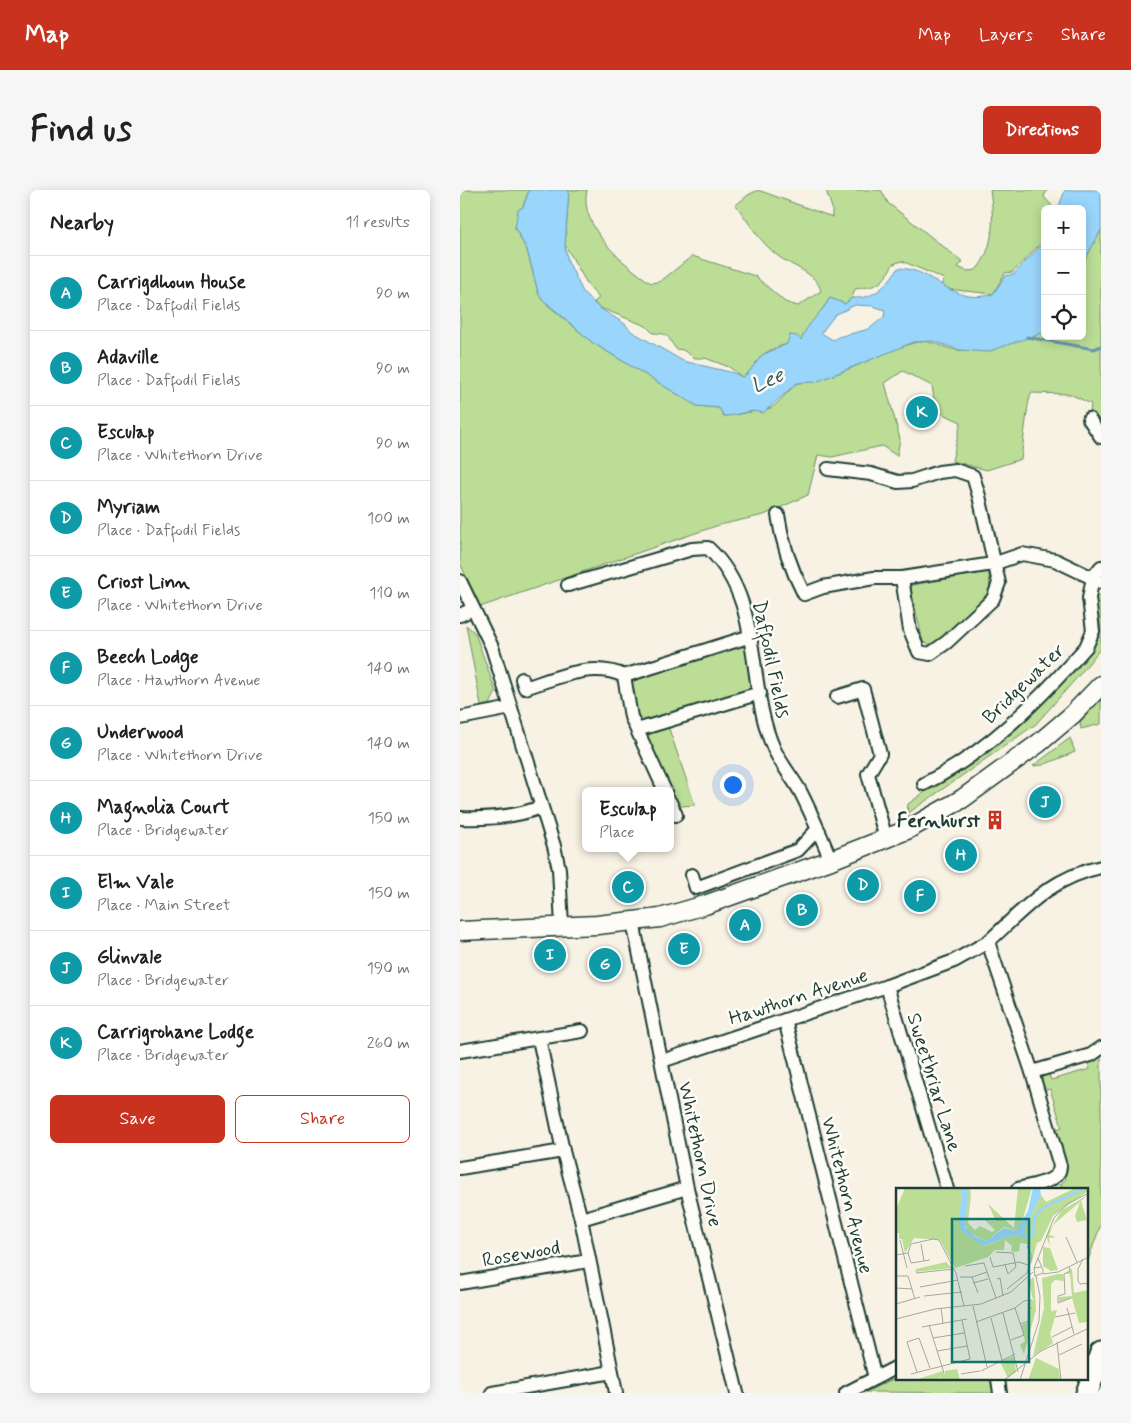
<!DOCTYPE html>
<meta charset="utf-8">
<style>
body{margin:0;font-family:Mynerve,sans-serif;background:#f6f6f6;color:#202124}
.controls{position:absolute;right:15px;top:15px;display:grid;overflow:hidden;border-radius:8px;box-shadow:0 2px 12px #0003}
.controls button{width:45px;height:45px;display:grid;place-items:center;padding:0;border:0;border-bottom:1px solid #e0e0e0;background:#fff;color:#202124;font:25px sans-serif}
.you{position:absolute;left:272px;top:594px;width:18px;height:18px;margin:-12px;border:4px solid #fff;border-radius:50%;background:#1a73e8;box-shadow:0 0 0 8px #1a73e833}
.badge{display:grid;place-items:center;width:32px;height:32px;border-radius:50%;background:#c8321e;color:#fff;font-size:16px;font-weight:700}
.pin{position:absolute;translate:-50% -50%;border:2px solid #fff;box-shadow:0 1px 5px #0006}
.popup{position:absolute;left:122px;top:597px;width:92px;height:65px;box-sizing:border-box;display:grid;place-content:center;border-radius:8px;background:#fff;filter:drop-shadow(0 1px 4px #0005);font-size:16px;white-space:nowrap;color:#757577}
.popup b{font-size:19px;color:#202124}
.popup::after{content:'';position:absolute;left:50%;top:100%;margin-left:-10px;border:10px solid transparent;border-top-color:#fff}
.list{margin:0;padding:0;list-style:none}
h2{display:flex;justify-content:space-between;align-items:center;height:65px;margin:0;padding:0 20px;font-size:21px}
h2 small{font-size:16px;font-weight:400;color:#757577}
.list li{display:grid;grid-template-columns:32px 1fr auto;gap:15px;align-items:center;box-sizing:border-box;height:75px;padding:0 20px;border-top:1px solid #e0e0e0}
.list b{display:block;font-size:19px;white-space:nowrap}
.list p{margin:0;font-size:16px;white-space:nowrap;color:#757577}
.list em{font-size:16px;font-style:normal;color:#757577}
.actions{display:flex;gap:10px;padding:15px 20px}
.actions a{flex:1;padding:11px 0;border:1px solid #c8321e;border-radius:8px;text-align:center;font-size:18px;color:#c8321e}
.actions .main{background:#c8321e;color:#fff}
.icon{flex:none;width:28px;height:28px;fill:none;stroke:currentColor;stroke-width:2;stroke-linecap:round;stroke-linejoin:round}
.map{position:relative;flex:none;width:641px;height:1203px;overflow:hidden;border-radius:8px}
header{display:flex;align-items:center;gap:30px;box-sizing:border-box;height:70px;padding:0 25px;background:#c8321e;color:#fff}
header strong{font-size:24px}
nav{display:flex;gap:28px;margin-inline-start:auto;font-size:18px}
.intro{display:flex;align-items:center;justify-content:space-between;box-sizing:border-box;height:120px;padding:0 30px}
h1{margin:0;font-size:35px}
.button{padding:12px 22px;border-radius:8px;background:#c8321e;color:#fff;font-size:18px;font-weight:700}
main{display:flex;gap:30px;padding:0 30px}
aside{flex:1;background:#fff;border-radius:8px;box-shadow:0 2px 12px #0003}
.map>svg:first-child{display:block}
</style>
<header>
<strong>Map</strong>
<nav><a>Map</a><a>Layers</a><a>Share</a></nav>
</header>
<div class="intro"><h1>Find us</h1><a class="button">Directions</a></div>
<main>
<aside>
<h2>Nearby<small>11 results</small></h2>
<ul class="list">
<li><span class="badge" style="background:#0f9aa8">A</span><div><b>Carrigdhoun House</b><p>Place · Daffodil Fields</p></div><em>90 m</em></li>
<li><span class="badge" style="background:#0f9aa8">B</span><div><b>Adaville</b><p>Place · Daffodil Fields</p></div><em>90 m</em></li>
<li><span class="badge" style="background:#0f9aa8">C</span><div><b>Esculap</b><p>Place · Whitethorn Drive</p></div><em>90 m</em></li>
<li><span class="badge" style="background:#0f9aa8">D</span><div><b>Myriam</b><p>Place · Daffodil Fields</p></div><em>100 m</em></li>
<li><span class="badge" style="background:#0f9aa8">E</span><div><b>Criost Linn</b><p>Place · Whitethorn Drive</p></div><em>110 m</em></li>
<li><span class="badge" style="background:#0f9aa8">F</span><div><b>Beech Lodge</b><p>Place · Hawthorn Avenue</p></div><em>140 m</em></li>
<li><span class="badge" style="background:#0f9aa8">G</span><div><b>Underwood</b><p>Place · Whitethorn Drive</p></div><em>140 m</em></li>
<li><span class="badge" style="background:#0f9aa8">H</span><div><b>Magnolia Court</b><p>Place · Bridgewater</p></div><em>150 m</em></li>
<li><span class="badge" style="background:#0f9aa8">I</span><div><b>Elm Vale</b><p>Place · Main Street</p></div><em>150 m</em></li>
<li><span class="badge" style="background:#0f9aa8">J</span><div><b>Glinvale</b><p>Place · Bridgewater</p></div><em>190 m</em></li>
<li><span class="badge" style="background:#0f9aa8">K</span><div><b>Carrigrohane Lodge</b><p>Place · Bridgewater</p></div><em>260 m</em></li>
</ul>
<div class="actions"><a class="main">Save</a><a>Share</a></div>
</aside>
<div class="map">
<svg width="641" height="1203" viewBox="0 0 641 1203">
<rect width="100%" height="100%" fill="#f8f2e5"/>
<filter id="ink" filterUnits="userSpaceOnUse"><feTurbulence type="fractalNoise" baseFrequency=".02" numOctaves="2"/><feDisplacementMap in="SourceGraphic" scale="10" xChannelSelector="R" yChannelSelector="G"/><feConvolveMatrix kernelMatrix="1 2 1 2 8 2 1 2 1" color-interpolation-filters="sRGB"/></filter>
<g filter="url(#ink)">
<g fill="#bbdd96" stroke="#6d8d65">
<path d="M0 0H69L55 38 67 60 78 102 82 110 133 153 237 216 259 218 264 226C268 226 308 219 311 218 317 215 331 198 337 193 378 190 414 164 453 153 473 147 485 161 502 160 530 158 557 146 585 142V146H622V75L641 40V236L630 222 631 214 610 204 571 203 568 215 561 269 527 280 492 271 501 232 476 221 472 196 443 181 425 193 440 249 437 266 422 256 372 267 358 265 348 305 304 325 259 335 20 417 0 373Z"/>
<path d="M109 0H127C118 36 164 75 191 93L201 91 232 66 295 86 325 112 338 116 361 101C356 82 332 77 318 66 300 52 289 33 276 15L288 5 298 0 372 27V18L366 0H421L428 13 503 72 498 77 507 81 516 80C535 59 534 26 530 0H587L584 7 593 17 585 19V46L582 52 553 82 545 83 533 104 487 99 481 95 484 89 442 71 433 74C422 95 419 96 395 99L392 108 385 114 370 108 341 151C328 154 310 157 301 167 294 174 291 182 282 187L269 177 245 168H235L223 160 216 159C206 146 211 144 193 143L186 136 138 117 134 112 139 108 129 97 105 55Z"/>
<polygon points="529,382 530,405 477,454 470,455 463,452 451,400 452,395"/>
<path d="M637 405 641 407V458L620 484 576 534 447 624 448 614 484 588 624 468C641 441 636 438 634 409Z"/>
<polygon points="6,435 15,443 36,502 30,514 21,516"/>
<polygon points="281,456 289,460 294,495 290,499 186,532 182,533 175,528 170,493 175,489"/>
<polygon points="641,509 641,534 621,539 620,532"/>
<polygon points="208,536 235,615 222,616 215,614 186,551 191,542"/>
<polygon points="610,548 615,562 583,575 573,576"/>
<polygon points="641,865 641,1034 627,1073 627,999 602,999 600,995 606,989 594,940 602,937 590,899 582,901 580,890 588,882 591,890 630,879 628,870"/>
<polygon points="437,1187 437,1189 533,1189 534,1203 406,1202"/>
</g>
<g fill="#9ad5fb" stroke="#6998ab" fill-rule="evenodd">
<path d="M69 0H109L105 57 108 71 123 102 138 117 165 134 171 141 223 171 274 183 282 187 288 183 302 165 327 154 330 145 337 146 341 150C347 133 361 124 370 108L385 114 392 108C415 109 426 96 438 78 474 78 492 117 533 104L545 86 554 84 585 51V142L527 162 500 160 473 151 454 152 356 192 337 193 303 223C289 218 279 226 264 226L259 218 237 216 133 153 82 109 78 102 67 60 55 38 58 20 63 17ZM395 115 413 116 425 120 424 127 409 139 378 147 373 150 361 143 375 125Z"/>
<polygon points="605,0 641,0 641,40 622,75 622,19 598,19"/>
</g>
<g fill="none" stroke-linecap="round" stroke-linejoin="round">
<polyline stroke="#6998ab" stroke-width="3" points="567,147 634,159 641,156"/>
<defs>
<g id="minor">
<polyline points="629,229 641,247"/>
<polyline points="368,279 411,284 438,292 452,291 479,282 495,280 513,286 519,306 539,393 533,409 487,452 470,464 459,462 450,440 442,388"/>
<path d="M318 325C322 353 331 379 344 404L363 397 414 388H442L533 374 562 364 595 370 641 392"/>
<polyline points="0,391 32,457 94,656 99,679 102,736"/>
<path d="M108 395 232 359 248 358C305 411 285 495 314 559 321 574 332 587 340 601 352 624 361 647 371 670"/>
<polyline points="0,425 13,419"/>
<polyline points="164,486 291,446"/>
<path d="M62 489 65 498C96 488 132 471 164 486L171 527 205 601"/>
<polyline points="377,507 403,499 420,564 408,584 426,649"/>
<polyline points="0,528 51,518"/>
<polyline points="177,540 300,503"/>
<path d="M464 594C528 562 579 510 626 457L633 441 629 408 633 387 641 377"/>
<polyline points="210,612 216,625"/>
<path d="M0 628C27 629 56 627 81 617"/>
<polyline points="232,685 236,698 338,660 354,643 359,641"/>
<polyline points="173,732 227,998 277,1203"/>
<polyline points="427,796 487,999"/>
<polyline points="325,830 415,1188"/>
<polyline points="0,861 122,841"/>
<polyline points="202,871 427,796 494,771 528,752"/>
<polyline points="572,882 631,865 641,858"/>
<polyline points="0,978 103,961"/>
<path d="M558 999C571 995 600 993 600 976L572 882 528 752C565 718 590 688 641 677"/>
<polyline points="121,1029 227,998"/>
<polyline points="0,1093 128,1071"/>
<polyline points="152,1182 156,1203"/>
<polyline points="538,1189 540,1203"/>
<polyline points="32,1203 152,1182 121,1029 103,961 79,849"/>
<polyline points="386,1203 437,1177"/>
</g>
<polyline id="secondary" points="0,741 137,735 200,728 245,715 371,670 447,640 502,609 579,553 612,525 641,495"/>
<polyline id="trunk" points="627,1203 641,1163"/>
</defs>
<use href="#minor" stroke="#1f3d34" stroke-width="16"/>
<use href="#secondary" stroke="#1f3d34" stroke-width="21"/>
<use href="#trunk" stroke="#1f3d34" stroke-width="25"/>
<use href="#minor" stroke="#fdfcf7" stroke-width="12"/>
<use href="#secondary" stroke="#fdfcf7" stroke-width="18"/>
<use href="#trunk" stroke="#fdfcf7" stroke-width="21"/>
</g>
</g>
<defs>
<symbol id="building-bare" viewBox="-9 -9 18 18"><path d="M-4-6H4V6H1V3H-1V6H-4ZM-2.5-4.3h1.7v1.8h-1.7ZM.8-4.3h1.7v1.8H.8ZM-2.5-1h1.7V.8h-1.7ZM.8-1h1.7V.8H.8Z" fill="#c8321e" stroke="#fdfcf7" stroke-width="2.5" paint-order="stroke"/></symbol>
</defs>
<g fill-rule="evenodd">
<use href="#building-bare" x="521" y="616" width="28" height="28"/>
</g>
<g text-anchor="middle" stroke-width="5" stroke-linejoin="round" paint-order="stroke">
<g font-size="20" fill="#1f3d34" stroke="#fdfcf7">
<text transform="translate(312 469) rotate(78)" y="7">Daffodil Fields</text>
<text transform="translate(563 493) rotate(-44)" y="7">Bridgewater</text>
<text transform="translate(338 806) rotate(-18)" y="7">Hawthorn Avenue</text>
<text transform="translate(475 892) rotate(73)" y="7">Sweetbriar Lane</text>
<text transform="translate(241 964) rotate(78)" y="7">Whitethorn Drive</text>
<text transform="translate(388 1005) rotate(76)" y="7">Whitethorn Avenue</text>
<text transform="translate(61 1063) rotate(-10)" y="7">Rosewood</text>
</g>
<g font-size="20" font-weight="bold" fill="#1f3d34" stroke="#fdfcf7" text-anchor="end">
<text x="520" y="637">Fernhurst</text>
</g>
<g font-size="21" font-style="italic" fill="#385b5c" stroke="#fdfcf7">
<text transform="translate(307 190) rotate(-24)" y="7">Lee</text>
</g>
</g>
<g transform="translate(436 998)">
<rect width="192" height="192" fill="#f8f2e5"/>
<path d="M9 0H66L65 43 89 58 110 49 126 47 145 7 150 14 179 0H192V3L157 28 145 53 141 55 135 77 131 56 124 55 123 63 119 64 115 63 116 58 109 52 108 62H99L92 69 59 80 44 52 18 50 9 65 6 51H3V45H0V21ZM71 0H74L75 7 72 35 79 42 84 38 96 44 99 42 89 32 100 33 92 16 118 40 122 0H136L125 37 120 43 108 39 90 53 73 45 69 37ZM192 7 185 13 191 32 181 34 179 28 184 14 157 37 153 47 160 49 153 50 154 58 150 48 166 22ZM147 59 154 60 162 82 155 83 147 78ZM50 74 56 80 19 84 20 81ZM176 80 178 105 192 102V134L183 135 176 110 163 114V109L176 108 174 86H170ZM162 86H167L168 93 159 92 155 96V123L161 122 154 146 157 155 137 168 148 120 146 90ZM138 89 140 122 128 166 124 157 129 153 125 137 131 135 132 114 137 112 133 94H130ZM118 168 120 184 112 190 104 174ZM140 170 163 181 164 192H132ZM61 181 64 192H44L43 188V192H19L47 183 49 187V183Z" fill="#bbdd96"/>
<path d="M66 0H71L72 7 69 39 78 48 90 53 108 40 120 43 132 23 137 0H144L145 7 126 47 110 49 88 58 65 43 63 35Z" fill="#9ad5fb"/>
<path fill="none" stroke="#9ad5fb" stroke-width="2.5" d="M124 48 137 47 138 30 148 19 189 0"/>
<path fill="none" stroke="#a1aa9e" stroke-width="1" d="M170 49 181 74M4 52 11 80M25 56 28 73M100 64 117 65 120 79 112 86 109 77M12 65 15 75 34 72M0 67 12 65 15 56 37 51 43 52 60 85 68 118M94 69 97 79 123 74 132 77M142 70 147 82V85L139 88 138 80 145 79M187 71 182 81V93L184 96 193 95M69 78 88 75 100 110M173 79 174 83 168 86 169 106 162 108V115L175 110M138 80 158 30 171 16 193 5M20 85 58 81M147 86 162 84 193 69M1 88H12L19 111M64 89H76L82 105M76 89 91 84M101 91 104 90 107 108M77 95 92 91M24 99 62 92M0 100 16 101M111 101 131 85 136 68 131 58M28 108 66 104M0 116 24 109M77 118 91 179M45 120 47 135M171 120 178 146M107 125 122 184M159 129 179 125M95 130 106 172M0 131 39 121 85 116 115 104 137 84M80 134 119 120M124 136 133 133V120H136M33 137 48 185M26 139 71 131M156 149 176 139M37 150 68 145M115 152 128 147 119 120 128 113 136 112M161 154 165 192M41 163 71 158M163 167 186 156M85 183 119 166M21 184 11 154 23 150 34 180M15 186 74 171 66 132M65 186 84 183M108 192 145 163 193 140M124 192 143 133 144 108 140 88"/>
<path fill="#0f766e" fill-opacity="0.15" stroke="#0f766e" stroke-width="2.5" d="M56 31H133V174H56Z"/>
<rect width="192" height="192" fill="none" stroke="#1f3d34" stroke-width="2.5"/>
</g>
</svg>
<div class="controls">
<button>+</button>
<button>−</button>
<button><svg class="icon" aria-label="locate" viewBox="0 0 24 24"><circle cx="12" cy="12" r="6"/><path d="M12 2v4M12 18v4M2 12h4M18 12h4"/></svg></button>
</div>
<div class="you"></div>
<div class="pin badge" style="left:285px;top:735px;background:#0f9aa8">A</div>
<div class="pin badge" style="left:342px;top:720px;background:#0f9aa8">B</div>
<div class="pin badge" style="left:168px;top:697px;background:#0f9aa8">C</div>
<div class="popup"><b>Esculap</b>Place</div>
<div class="pin badge" style="left:403px;top:695px;background:#0f9aa8">D</div>
<div class="pin badge" style="left:224px;top:759px;background:#0f9aa8">E</div>
<div class="pin badge" style="left:460px;top:706px;background:#0f9aa8">F</div>
<div class="pin badge" style="left:145px;top:774px;background:#0f9aa8">G</div>
<div class="pin badge" style="left:501px;top:665px;background:#0f9aa8">H</div>
<div class="pin badge" style="left:90px;top:765px;background:#0f9aa8">I</div>
<div class="pin badge" style="left:585px;top:612px;background:#0f9aa8">J</div>
<div class="pin badge" style="left:462px;top:222px;background:#0f9aa8">K</div>
</div>
</main>
